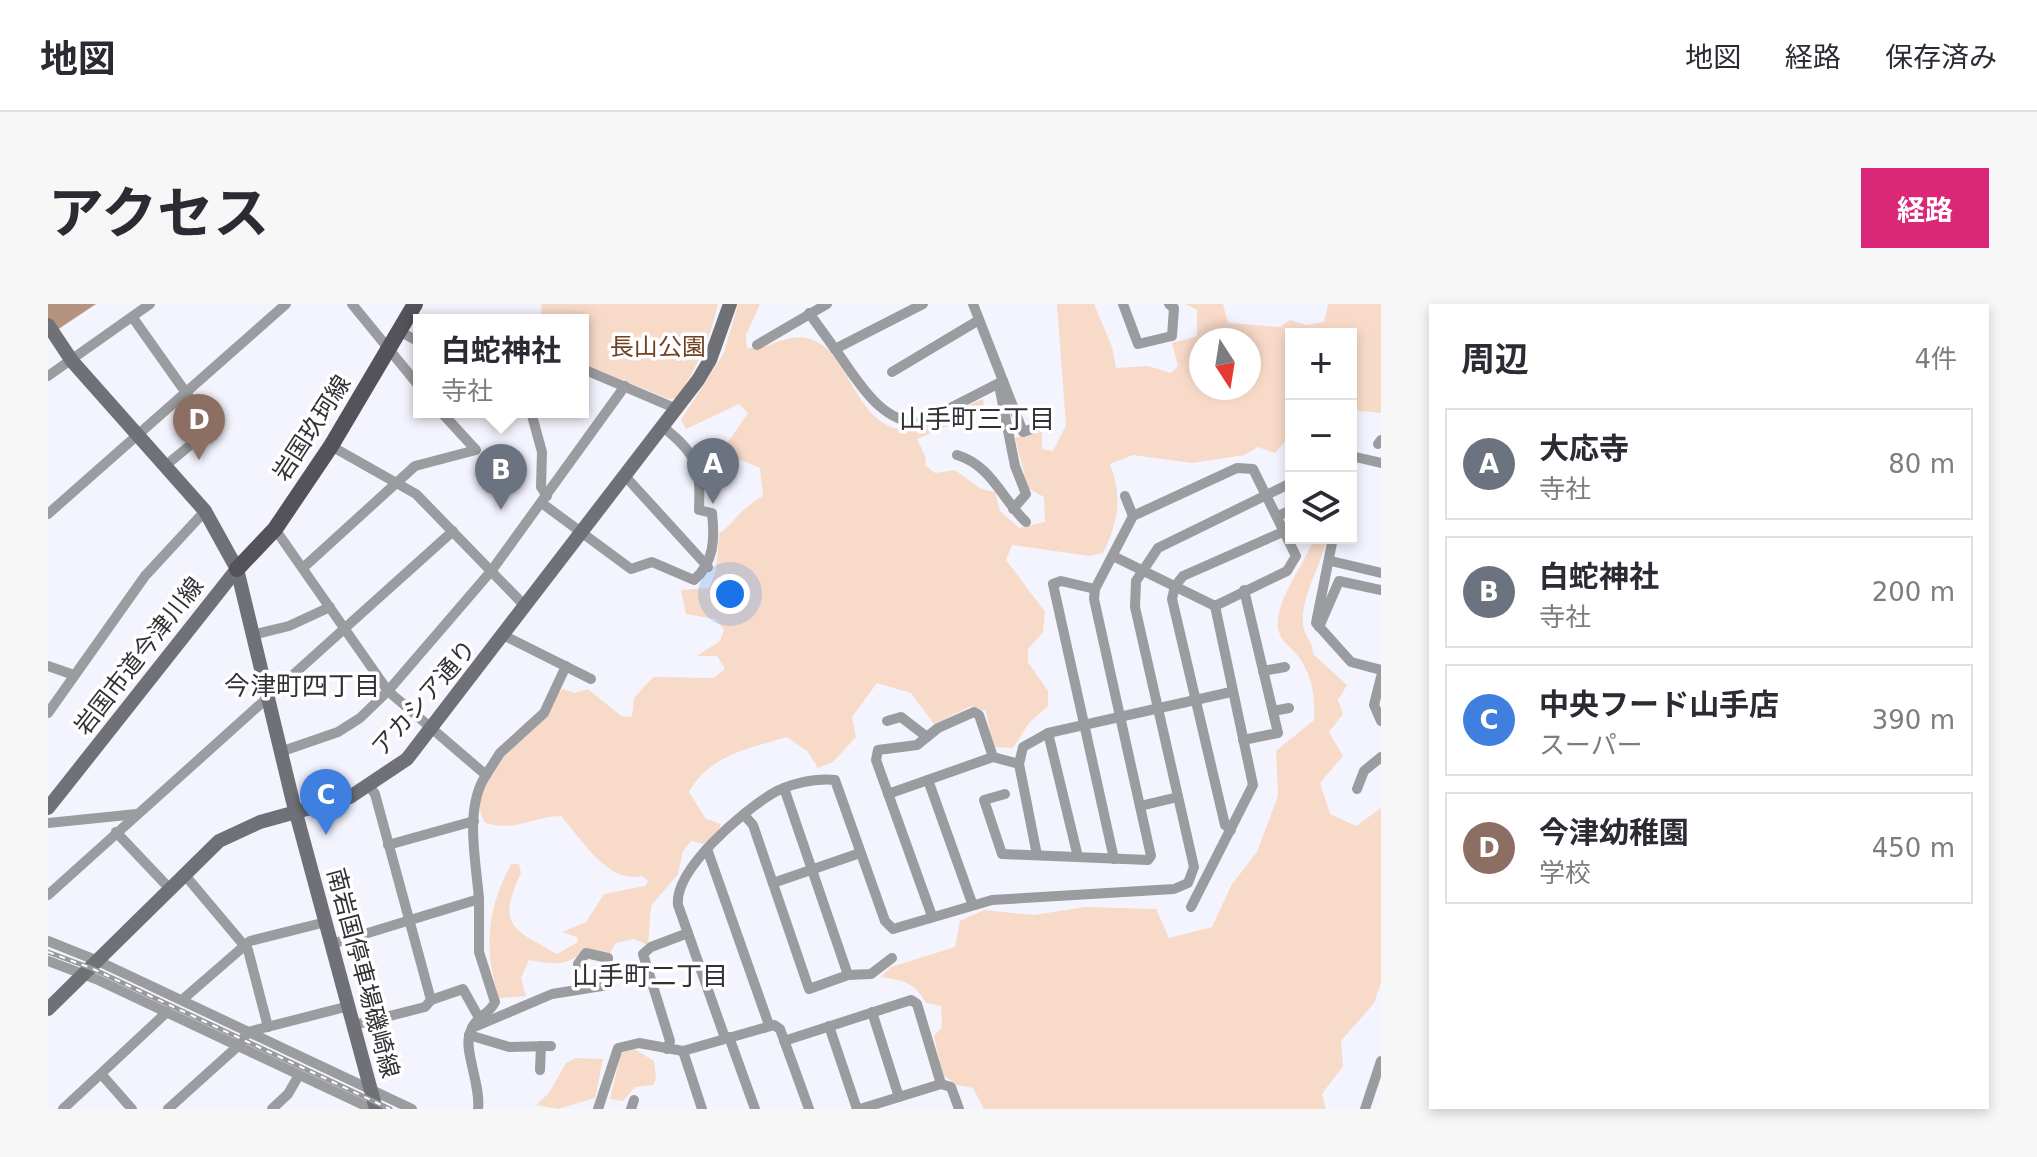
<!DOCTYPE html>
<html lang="ja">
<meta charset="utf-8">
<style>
body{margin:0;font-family:"DejaVu Sans","Noto Sans JP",sans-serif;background:#f7f7f7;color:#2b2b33}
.controls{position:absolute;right:24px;top:24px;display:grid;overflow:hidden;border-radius:0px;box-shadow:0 4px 12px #0003}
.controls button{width:72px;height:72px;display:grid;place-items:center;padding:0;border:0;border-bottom:2px solid #e1e1e2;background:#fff;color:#2b2b33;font:40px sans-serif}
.compass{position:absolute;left:1141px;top:24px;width:72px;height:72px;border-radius:50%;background:#fff;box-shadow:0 4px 12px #0003;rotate:168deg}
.you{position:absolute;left:682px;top:290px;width:28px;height:28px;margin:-20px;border:6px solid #fff;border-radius:50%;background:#1a73e8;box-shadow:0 0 0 12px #1a73e833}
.badge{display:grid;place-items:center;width:52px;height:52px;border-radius:50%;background:#db2777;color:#fff;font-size:26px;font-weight:700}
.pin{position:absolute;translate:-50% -66px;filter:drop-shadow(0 2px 4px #0008)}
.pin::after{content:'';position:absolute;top:42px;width:28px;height:24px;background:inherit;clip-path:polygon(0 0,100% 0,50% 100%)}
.popup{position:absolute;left:365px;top:10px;width:176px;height:104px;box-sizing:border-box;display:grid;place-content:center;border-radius:0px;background:#fff;filter:drop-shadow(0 2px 6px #0005);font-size:26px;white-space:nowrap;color:#7c7c81}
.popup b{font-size:30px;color:#2b2b33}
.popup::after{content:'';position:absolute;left:50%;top:100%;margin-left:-16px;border:16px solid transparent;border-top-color:#fff}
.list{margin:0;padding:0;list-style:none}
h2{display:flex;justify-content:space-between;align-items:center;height:104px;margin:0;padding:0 32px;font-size:34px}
h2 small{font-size:26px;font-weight:400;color:#7c7c81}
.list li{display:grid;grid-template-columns:52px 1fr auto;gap:24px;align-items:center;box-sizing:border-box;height:112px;margin:0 16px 16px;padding:0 16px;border:2px solid #e1e1e2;border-radius:0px}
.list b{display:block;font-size:30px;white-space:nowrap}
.list p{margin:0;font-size:26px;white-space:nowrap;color:#7c7c81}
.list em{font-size:26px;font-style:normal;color:#7c7c81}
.icon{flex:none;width:44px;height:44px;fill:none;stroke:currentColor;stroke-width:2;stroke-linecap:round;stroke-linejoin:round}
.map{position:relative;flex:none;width:1333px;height:805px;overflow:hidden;border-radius:0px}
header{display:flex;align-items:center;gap:48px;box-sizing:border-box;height:112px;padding:0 40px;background:#fff;border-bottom:2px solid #e1e1e2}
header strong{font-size:38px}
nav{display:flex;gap:44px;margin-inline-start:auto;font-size:28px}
.intro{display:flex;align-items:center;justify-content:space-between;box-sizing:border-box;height:192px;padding:0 48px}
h1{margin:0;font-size:56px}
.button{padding:20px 36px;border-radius:0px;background:#db2777;color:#fff;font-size:28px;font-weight:700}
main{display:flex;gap:48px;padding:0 48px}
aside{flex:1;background:#fff;border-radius:0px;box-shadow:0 4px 12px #0003}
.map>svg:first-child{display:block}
</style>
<header>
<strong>地図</strong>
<nav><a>地図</a><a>経路</a><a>保存済み</a></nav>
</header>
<div class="intro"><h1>アクセス</h1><a class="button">経路</a></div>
<main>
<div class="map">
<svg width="1333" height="805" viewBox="0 0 1333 805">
<rect width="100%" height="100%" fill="#f3f4fd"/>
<g fill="#f8dac8" fill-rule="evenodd">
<path d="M494 0H670C662 36 649 63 629 94L621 95 535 60V16H492Z"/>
<path d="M690 0H712L698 31 699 44C722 47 741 26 765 36 805 51 807 131 867 126 885 124 916 101 935 95L936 101 910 112 904 120 869 135 878 154 877 161 887 169 907 166 933 185 947 188 952 207 971 224 997 218 996 193 980 184 967 134 994 128V145L1005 147 1018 121 1009 0H1046L1064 43 1068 64 1100 62 1123 69 1130 62 1124 39 1149 32V6L1138 0H1175L1180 19 1232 23 1242 16 1258 21 1276 18 1280 0H1333V109L1303 106V30H1243V131L1227 149 1210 143 1196 151 1144 159 1085 151 1062 160C1075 195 1070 217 1055 249L1041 252 964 241 958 256 997 308 995 328 980 345V358L1000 387V402L981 419 965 444 945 443 938 407 923 402 886 420 863 389 829 379 804 413 808 433 785 458 770 464 759 447 739 433C702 444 660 452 641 488L658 515 673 520 670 527 656 540 643 537 635 547 630 570 603 602 600 641 586 635 568 639 562 649 538 644C520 664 505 660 481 656L473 674 478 692 451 694C435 643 439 606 463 560H471L473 569C448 622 465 625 509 650L530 638 529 633 514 628 538 618 556 590 597 582 600 577 594 572C559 580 534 535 513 512 482 513 470 528 437 519 431 508 429 496 434 483 446 454 491 405 515 385L527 389 540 385 573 412 584 413 586 394 605 373 666 374 677 365 669 352H649L672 337 676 326 667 315 638 310 633 286 661 284 668 267 671 230C689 216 693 204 715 192L712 164 684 152 678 141 700 109 691 100 638 125 633 116 676 49ZM1153 36H1201V84H1153Z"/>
<path d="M1266 234H1277V241C1271 265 1252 296 1255 321 1256 332 1265 337 1265 350L1299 381 1290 396 1295 410 1281 428 1295 452 1272 479 1282 510 1308 522 1333 504V679L1326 699 1293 737 1295 762 1274 790 1278 805H936L925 784 909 781 895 771 886 732 894 723 893 702 878 699C867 679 856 676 833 673L843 663 907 643 912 617 936 606 986 611 1037 603 1108 605 1121 634 1164 623 1184 580 1209 548 1230 492 1228 447 1266 416C1267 395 1265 375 1253 356 1243 341 1227 336 1230 314 1235 285 1256 261 1266 234Z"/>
<polygon points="586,745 606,757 608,775 605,781 587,783 575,797 562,795 573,749"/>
<polygon points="527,754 555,755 547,794 510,805 488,801 501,789 518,759"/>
</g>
<polygon fill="#b49480" points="0,0 48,0 0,32"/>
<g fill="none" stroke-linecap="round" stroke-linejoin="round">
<g stroke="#9b9c9f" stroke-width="10">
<polyline points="304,0 371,82"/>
<polyline points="925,0 975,128 995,121"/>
<polyline points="1075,0 1090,40 1124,32 1126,4 1121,0"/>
<polyline points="761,9 787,45 875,0"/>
<polyline points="85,14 163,124 117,162"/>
<polyline points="353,28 371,38"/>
<polyline points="709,41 779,0"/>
<path d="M787 45C809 75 833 122 875 118L955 77"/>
<polyline points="535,65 629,105"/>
<polyline points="844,68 931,16"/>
<polyline points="0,72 102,0"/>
<polyline points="951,81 967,162 978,190 965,205"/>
<polyline points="483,108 494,148 493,183 499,192"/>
<polyline points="1330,140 1333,136"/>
<polyline points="283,142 368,190 478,303"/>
<path d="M909 151C943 161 954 195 978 218"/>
<polyline points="1303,152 1333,159"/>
<polyline points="577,172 660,263"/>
<polyline points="1077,192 1085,212"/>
<path d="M495 200 583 265 604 258 646 276C666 258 667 236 664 209L651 206C653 162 649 150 615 123"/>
<polyline points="0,210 238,0"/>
<polyline points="1230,212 1243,206"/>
<path d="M227 225 340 387 438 471C416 504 428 557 431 595L284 640"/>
<polyline points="1285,234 1268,319 1303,358 1333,366"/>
<polyline points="1065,252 1167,302"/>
<polyline points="1283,257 1333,269"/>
<polyline points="256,263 367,162 428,146 393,108"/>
<polyline points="1047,285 1013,277 1005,280 1066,555"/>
<polyline points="1271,323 1291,277 1333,286"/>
<polyline points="204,331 241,322 282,303"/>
<polyline points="457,332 543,375"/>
<polyline points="0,362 26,371"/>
<polyline points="1215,367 1237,363"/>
<polyline points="1333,373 1326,401 1333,417"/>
<polyline points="1225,407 1241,404"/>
<polyline points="0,409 97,272 157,207"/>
<polyline points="839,417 853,413 879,433"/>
<polyline points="1000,429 1030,553"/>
<polyline points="1195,436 1230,429 1196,286"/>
<polyline points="232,448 290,428 312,414 340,387 444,266 577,82"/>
<polyline points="438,471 452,449 496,409 518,362"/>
<polyline points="880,476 924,599"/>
<polyline points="736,484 800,671"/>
<polyline points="1309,485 1316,467 1333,453"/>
<polyline points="840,490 945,453 971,460"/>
<polyline points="957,490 936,496 954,550 1100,556 1103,552 1046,295 1047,285 1085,212 1189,164 1205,165 1248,252 1239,267 1167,302 1205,481 1143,603"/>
<polyline points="1092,502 1130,493"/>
<polyline points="697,512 705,521 761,685 800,671 823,670 844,654"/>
<polyline points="0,519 89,510"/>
<polyline points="1183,526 1177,521 1124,295 1127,282 1135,272 1237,227"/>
<polyline points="68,528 122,585"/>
<polyline points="340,541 426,517"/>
<polyline points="659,545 721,721"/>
<polyline points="989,551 971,460 975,443 1000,429 1183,388"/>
<polyline points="136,570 200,646 220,723"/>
<polyline points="725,579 812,549"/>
<polyline points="0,591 405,227"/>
<polyline points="884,612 828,456 830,446 869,441 890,424 926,408 931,411 945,453"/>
<polyline points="0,637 50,657 364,805"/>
<polyline points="0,657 48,675 324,805"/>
<polyline points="134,696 202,637 278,618"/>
<polyline points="383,696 415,685 430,712"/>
<polyline points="824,708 851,793"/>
<polyline points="306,721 377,703 383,696 327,490 322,483"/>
<polyline points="781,722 809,805"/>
<polyline points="424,724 504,690 560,681 560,654 538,649 530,660"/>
<polyline points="421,731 461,743 503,742"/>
<polyline points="681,733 707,805"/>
<path d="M677 734 630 601C626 566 693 509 722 491 739 480 766 474 787 476L837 617 845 625 944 596 1126 585 1140 579 1146 563 1087 303 1088 277 1110 244 1243 179"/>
<polyline points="736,737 863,696 869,700 893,780"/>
<polyline points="619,745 622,737 595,650 603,643 640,629"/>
<polyline points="635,747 654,805"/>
<polyline points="492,766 493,742"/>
<polyline points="54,771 84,805"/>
<polyline points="15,805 119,708"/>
<polyline points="120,805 190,742 200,728 301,702"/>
<polyline points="224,805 240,790 251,771"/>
<path d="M430 805C433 783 417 748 421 733 425 712 440 713 447 698L431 648V595"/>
<polyline points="550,805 570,744 591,739 635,747 726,721 732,725 761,805"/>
<polyline points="583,805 586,796"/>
<polyline points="812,805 893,780 903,783 911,805"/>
<polyline points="1317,805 1333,757"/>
</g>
<g stroke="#707176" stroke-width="14">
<polyline points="0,21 24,57 157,207 189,265 245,498 328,805"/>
<polyline points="0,504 189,265"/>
<polyline points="0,705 171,537 212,518 302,493 359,455 650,76 662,56 682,0"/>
</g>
<polyline stroke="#535359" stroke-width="16" points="189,265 227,225 283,142 367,0"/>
<defs>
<polyline id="rail" points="0,648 43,664 342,805"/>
</defs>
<use href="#rail" stroke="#999aa0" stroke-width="5"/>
<use href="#rail" stroke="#fff" stroke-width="2" stroke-dasharray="6" stroke-linecap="butt"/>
</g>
<g text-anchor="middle" stroke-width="7" stroke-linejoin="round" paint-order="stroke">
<g font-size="24" fill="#704223" stroke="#fff">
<text x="610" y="51">長山公園</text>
</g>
<g font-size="24" fill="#313235" stroke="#fff">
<text transform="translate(264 124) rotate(-57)" y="8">岩国玖珂線</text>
<text transform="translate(91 352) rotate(-52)" y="8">岩国市道今津川線</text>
<text transform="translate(376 394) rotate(-49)" y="8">アカシア通り</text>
<text transform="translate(315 669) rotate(75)" y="8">南岩国停車場磯崎線</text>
</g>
<g font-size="26" fill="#313235" stroke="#fff">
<text x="929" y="124">山手町三丁目</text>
<text x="254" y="391">今津町四丁目</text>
<text x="602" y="681">山手町二丁目</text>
</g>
</g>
</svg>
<div class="controls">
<button>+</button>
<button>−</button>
<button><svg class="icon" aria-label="layers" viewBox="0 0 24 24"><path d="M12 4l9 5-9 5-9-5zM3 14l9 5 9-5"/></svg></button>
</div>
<svg class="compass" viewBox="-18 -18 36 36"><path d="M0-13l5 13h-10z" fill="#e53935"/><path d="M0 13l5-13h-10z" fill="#7c7c81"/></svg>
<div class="you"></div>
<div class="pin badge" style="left:665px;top:200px;background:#6b7280">A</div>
<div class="pin badge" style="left:453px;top:206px;background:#6b7280">B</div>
<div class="popup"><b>白蛇神社</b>寺社</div>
<div class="pin badge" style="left:278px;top:531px;background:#3f7fe0">C</div>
<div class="pin badge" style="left:151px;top:156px;background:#8d6e63">D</div>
</div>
<aside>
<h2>周辺<small>4件</small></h2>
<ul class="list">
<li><span class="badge" style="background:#6b7280">A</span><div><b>大応寺</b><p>寺社</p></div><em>80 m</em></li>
<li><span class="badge" style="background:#6b7280">B</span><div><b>白蛇神社</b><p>寺社</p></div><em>200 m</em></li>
<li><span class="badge" style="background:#3f7fe0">C</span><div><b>中央フード山手店</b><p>スーパー</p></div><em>390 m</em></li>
<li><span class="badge" style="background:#8d6e63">D</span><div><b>今津幼稚園</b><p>学校</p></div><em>450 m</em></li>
</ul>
</aside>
</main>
